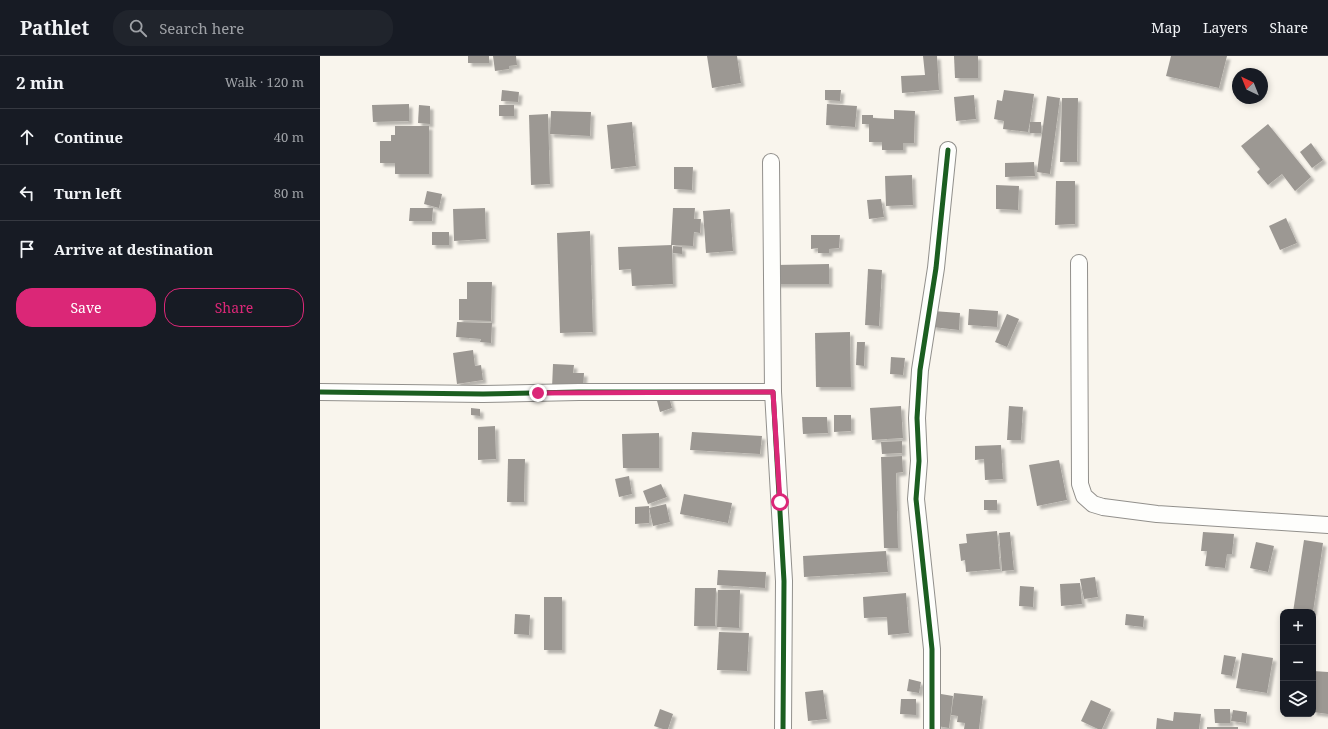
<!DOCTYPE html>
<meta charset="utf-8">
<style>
body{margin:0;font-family:"Noto Serif",serif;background:#20242c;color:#f1f3f6}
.controls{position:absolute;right:12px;bottom:12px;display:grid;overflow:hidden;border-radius:8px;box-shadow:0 2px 6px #0003}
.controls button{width:36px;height:36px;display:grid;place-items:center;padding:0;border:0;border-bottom:1px solid #363941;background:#171b24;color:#f1f3f6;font:20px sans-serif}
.compass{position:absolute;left:912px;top:12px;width:36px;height:36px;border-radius:50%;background:#171b24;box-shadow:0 2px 6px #0003;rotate:317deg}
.stop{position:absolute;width:12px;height:12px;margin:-9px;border:3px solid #db2777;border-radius:50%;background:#fff}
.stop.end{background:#db2777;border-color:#fff;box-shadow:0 1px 4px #0008}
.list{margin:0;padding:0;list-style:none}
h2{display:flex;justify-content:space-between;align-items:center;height:52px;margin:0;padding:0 16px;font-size:17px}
h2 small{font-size:13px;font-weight:400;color:#9ea1a6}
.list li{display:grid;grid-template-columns:26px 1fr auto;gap:12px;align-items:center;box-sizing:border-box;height:56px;padding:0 16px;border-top:1px solid #363941}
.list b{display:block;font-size:15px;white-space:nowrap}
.list em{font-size:13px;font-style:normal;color:#9ea1a6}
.actions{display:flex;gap:8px;padding:12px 16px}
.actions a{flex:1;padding:9px 0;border:1px solid #db2777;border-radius:16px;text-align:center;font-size:14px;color:#db2777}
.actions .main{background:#db2777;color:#fff}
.icon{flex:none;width:22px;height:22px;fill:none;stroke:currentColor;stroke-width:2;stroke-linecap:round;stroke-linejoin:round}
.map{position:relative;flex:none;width:1008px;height:673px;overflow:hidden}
header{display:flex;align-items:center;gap:24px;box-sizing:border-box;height:56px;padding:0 20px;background:#171b24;border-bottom:1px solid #363941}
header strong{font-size:19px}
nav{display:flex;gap:22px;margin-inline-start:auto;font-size:14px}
.search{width:280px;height:36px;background:#20242c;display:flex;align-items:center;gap:10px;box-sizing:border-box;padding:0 14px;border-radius:16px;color:#9ea1a6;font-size:15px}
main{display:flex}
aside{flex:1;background:#171b24}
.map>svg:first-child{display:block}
</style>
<header>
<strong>Pathlet</strong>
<div class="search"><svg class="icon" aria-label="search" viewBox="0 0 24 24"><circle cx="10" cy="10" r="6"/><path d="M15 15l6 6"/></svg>Search here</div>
<nav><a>Map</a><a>Layers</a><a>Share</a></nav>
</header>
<main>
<aside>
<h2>2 min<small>Walk · 120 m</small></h2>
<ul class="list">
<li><svg class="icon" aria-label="ahead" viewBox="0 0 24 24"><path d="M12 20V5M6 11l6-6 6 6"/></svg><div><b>Continue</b></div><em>40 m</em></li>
<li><svg class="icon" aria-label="left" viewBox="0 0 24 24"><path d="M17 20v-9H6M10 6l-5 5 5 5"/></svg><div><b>Turn left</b></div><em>80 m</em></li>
<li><svg class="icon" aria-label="arrive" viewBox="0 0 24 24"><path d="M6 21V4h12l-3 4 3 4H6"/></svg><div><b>Arrive at destination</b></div></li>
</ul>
<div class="actions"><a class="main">Save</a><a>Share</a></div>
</aside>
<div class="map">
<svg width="1008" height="673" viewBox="0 0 1008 673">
<defs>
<filter id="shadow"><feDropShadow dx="3.5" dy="3.5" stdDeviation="1" flood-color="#0004"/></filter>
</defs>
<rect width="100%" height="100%" fill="#f9f5ed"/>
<g fill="#9c9893" filter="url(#shadow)">
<rect x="148" y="0" width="21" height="7"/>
<polygon points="173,0 196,0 197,9 189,10 189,13 175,15"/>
<polygon points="387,0 417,0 421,27 392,32"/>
<polygon points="603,0 617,0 619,34 582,37 581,20 605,19"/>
<polygon points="634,0 658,0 658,22 635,22"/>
<polygon points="851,0 907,0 899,32 846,20"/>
<polygon points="182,34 199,36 198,46 181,45"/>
<polygon points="505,34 521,34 520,45 505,44"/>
<polygon points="684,34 714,38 710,66 721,66 721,77 710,77 710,66 708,76 683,73 684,65 674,63 677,44 682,45"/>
<polygon points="654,39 656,63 636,65 634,41"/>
<polygon points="727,40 740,42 730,118 717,116"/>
<polygon points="742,42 758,42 757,106 740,106"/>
<polygon points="89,48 89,65 53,66 52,49"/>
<polygon points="507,48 537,50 535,71 506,69"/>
<polygon points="99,49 110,50 110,68 98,67"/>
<rect x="179" y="49" width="15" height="11"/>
<polygon points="574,54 595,55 594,87 583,87 583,94 562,94 562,86 549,86 549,68 542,68 542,59 553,59 553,62 574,63"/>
<polygon points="231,55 271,56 270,80 230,78"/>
<polygon points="228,58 230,128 211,129 209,59"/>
<polygon points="312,66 316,110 291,113 287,69"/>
<polygon points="948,68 991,121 975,135 962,118 948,129 937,116 940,113 921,90"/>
<polygon points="75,70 109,70 109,118 75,118 75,107 60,107 60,85 71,85 71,79 75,79"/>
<polygon points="991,87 1003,104 992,112 980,96"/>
<polygon points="714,106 715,120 685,121 685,107"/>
<polygon points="354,111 373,111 372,134 354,133"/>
<polygon points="592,119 593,149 566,150 565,120"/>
<polygon points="736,125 755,125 755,168 735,169"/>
<polygon points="676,129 699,130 698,154 676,153"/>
<polygon points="107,135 122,138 119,152 104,148"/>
<polygon points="561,143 564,161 549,163 547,144"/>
<polygon points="90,152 113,152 112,165 89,165"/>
<polygon points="165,152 166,183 134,185 133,153"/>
<polygon points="353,152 375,152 374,163 381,163 380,177 374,176 373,190 351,189"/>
<polygon points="410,153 413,195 386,197 383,155"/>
<polygon points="966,162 977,187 960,194 949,170"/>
<polygon points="270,175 273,276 240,277 237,177"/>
<rect x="112" y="176" width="17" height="13"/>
<polygon points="491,179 520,179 519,192 509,193 509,197 498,197 498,192 491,193"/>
<polygon points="352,189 353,228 312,230 311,213 299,214 298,191"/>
<polygon points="353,190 362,191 362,198 353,197"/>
<polygon points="509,208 509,228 456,228 455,209"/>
<polygon points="548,213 562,214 559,270 545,269"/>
<polygon points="147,226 172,226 171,265 139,264 139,243 147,243"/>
<polygon points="649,253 678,255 677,271 648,269"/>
<polygon points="613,255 640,257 639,274 612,271"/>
<polygon points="687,258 699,263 687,291 675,286"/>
<polygon points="137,266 172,267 171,287 160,286 161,283 136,281"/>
<polygon points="530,276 531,331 496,331 495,277"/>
<polygon points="537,286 545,286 544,310 536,309"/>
<polygon points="153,294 155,310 161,309 163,324 137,328 133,297"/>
<polygon points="571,301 585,302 583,319 570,318"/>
<polygon points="233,308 254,309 253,317 264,317 263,333 232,332"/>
<polygon points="348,337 352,352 340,356 336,341"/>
<polygon points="581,350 583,382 552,384 550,352"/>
<polygon points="689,350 703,351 701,384 687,384"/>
<polygon points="151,352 160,353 160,360 151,359"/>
<polygon points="514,359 531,359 531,375 514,376"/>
<polygon points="482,361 507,361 508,377 483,378"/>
<polygon points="175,370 176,403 158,404 158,371"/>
<polygon points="372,376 442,380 440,398 370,394"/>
<polygon points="339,377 339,412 303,412 302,378"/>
<polygon points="582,385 582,397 562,398 561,386"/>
<polygon points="681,389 683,423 665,424 664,403 655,404 655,390"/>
<polygon points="582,400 583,416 576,417 578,492 564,492 561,401"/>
<polygon points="188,403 205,403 204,446 187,446"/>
<polygon points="739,404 747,444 717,450 709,409"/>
<polygon points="309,420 312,438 299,441 295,423"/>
<polygon points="341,428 347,441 328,448 323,435"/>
<polygon points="364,438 412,447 408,467 360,458"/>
<rect x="664" y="444" width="13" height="10"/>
<polygon points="346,448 350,466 333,470 329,452 329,467 315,468 315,451 329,450 329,452"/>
<polygon points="677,475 680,513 646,516 645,504 641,505 639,488 647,487 646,478"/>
<polygon points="690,476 694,514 682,515 679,477"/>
<polygon points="883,476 914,478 912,498 907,498 905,512 885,510 887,495 881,495"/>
<polygon points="984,484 1003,487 993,556 973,556"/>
<polygon points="936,486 954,490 948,516 930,512"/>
<polygon points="566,495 568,516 484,521 483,500"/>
<polygon points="398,514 446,516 445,532 397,529"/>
<polygon points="775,521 778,541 764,543 760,523"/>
<polygon points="760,527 762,548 741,550 740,528"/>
<polygon points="700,530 714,531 713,551 699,550"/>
<polygon points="375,532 396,532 395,570 374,570"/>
<polygon points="398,534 420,534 419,572 397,571"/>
<polygon points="586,537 589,577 568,579 567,561 544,562 543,541"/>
<rect x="224" y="541" width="18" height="53"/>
<polygon points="195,558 210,559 209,579 194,578"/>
<polygon points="806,558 824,560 823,571 805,569"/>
<polygon points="399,576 429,577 427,615 397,614"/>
<polygon points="922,597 953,602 947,637 916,632"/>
<polygon points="904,599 916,601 912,620 901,618"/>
<polygon points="993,615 1008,616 1008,658 993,656"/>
<polygon points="589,623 601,626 599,637 587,635"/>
<polygon points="503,634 507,663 488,665 485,636"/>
<polygon points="634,637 663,640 659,673 644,673 645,667 637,666 638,660 631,659"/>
<polygon points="621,638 633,640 629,672 617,670"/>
<polygon points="581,643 596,643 596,659 580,658"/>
<polygon points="771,644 791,653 782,673 778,673 761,665"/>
<polygon points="340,653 353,658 348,673 343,673 334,670"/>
<polygon points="894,653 910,653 910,667 895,667"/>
<polygon points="913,654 927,656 926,667 911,665"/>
<polygon points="854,656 881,658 879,673 836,673 837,662 853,665"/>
<rect x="887" y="671" width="31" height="2"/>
</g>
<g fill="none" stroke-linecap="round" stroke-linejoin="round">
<defs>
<g id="street">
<polyline points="451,106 453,336"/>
<polyline points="759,207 760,428 764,440 773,448 783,451 837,458 1008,469"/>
<polyline points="0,336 163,338 259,336 453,336 464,525 463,673"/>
<polyline points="612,673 612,593 596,443 599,405 597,362 600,314 616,212 628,94"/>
</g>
</defs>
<use href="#street" stroke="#92908c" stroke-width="18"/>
<use href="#street" stroke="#fefefc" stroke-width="16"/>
<defs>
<g id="cycleway">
<polyline points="0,336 163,338 259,336 453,336 464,525 463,673"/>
<polyline points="612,673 612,593 596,443 599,405 597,362 600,314 616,212 628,94"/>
</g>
</defs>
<use href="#cycleway" stroke="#fff" stroke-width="8"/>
<use href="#cycleway" stroke="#1b5e20" stroke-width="5"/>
</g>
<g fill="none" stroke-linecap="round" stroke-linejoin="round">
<polyline stroke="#db2777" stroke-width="5" points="218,337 453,336 460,446"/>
</g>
</svg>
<div class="controls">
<button>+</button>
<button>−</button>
<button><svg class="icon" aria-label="layers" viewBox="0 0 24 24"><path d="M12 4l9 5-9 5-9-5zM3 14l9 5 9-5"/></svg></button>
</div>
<svg class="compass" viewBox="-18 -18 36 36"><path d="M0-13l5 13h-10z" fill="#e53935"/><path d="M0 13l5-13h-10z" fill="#9ea1a6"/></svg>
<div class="stop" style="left:460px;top:446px"></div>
<div class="stop end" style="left:218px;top:337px"></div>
</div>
</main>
